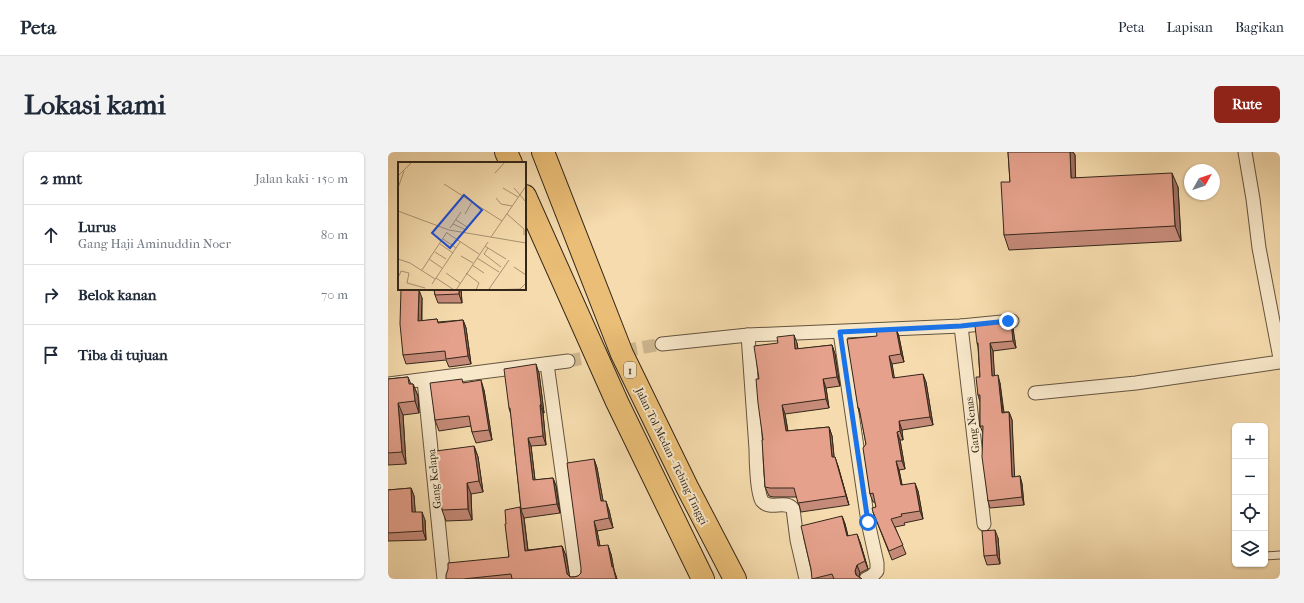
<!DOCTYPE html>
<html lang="id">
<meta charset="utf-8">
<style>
body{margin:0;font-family:"IM FELL French Canon",serif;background:#f2f2f3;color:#1f2937}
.controls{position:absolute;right:12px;bottom:12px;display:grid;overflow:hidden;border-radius:6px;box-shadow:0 1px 3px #0004}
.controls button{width:36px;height:36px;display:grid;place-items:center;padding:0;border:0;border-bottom:1px solid #e0e1e3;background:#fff;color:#1f2937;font:20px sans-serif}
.compass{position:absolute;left:796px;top:12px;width:36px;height:36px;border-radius:50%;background:#fff;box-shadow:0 1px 3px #0004;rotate:50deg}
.stop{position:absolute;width:12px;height:12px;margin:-9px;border:3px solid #1a73e8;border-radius:50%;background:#fff}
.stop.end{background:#1a73e8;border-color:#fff;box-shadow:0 1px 4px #0008}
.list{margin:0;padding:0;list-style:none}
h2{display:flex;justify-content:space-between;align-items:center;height:52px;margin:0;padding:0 16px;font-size:17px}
h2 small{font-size:13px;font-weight:400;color:#747a83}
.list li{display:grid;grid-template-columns:26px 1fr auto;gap:12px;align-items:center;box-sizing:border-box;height:60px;padding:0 16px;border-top:1px solid #e0e1e3}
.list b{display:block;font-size:15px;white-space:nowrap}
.list p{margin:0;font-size:13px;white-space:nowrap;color:#747a83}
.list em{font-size:13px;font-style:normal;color:#747a83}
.icon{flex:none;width:22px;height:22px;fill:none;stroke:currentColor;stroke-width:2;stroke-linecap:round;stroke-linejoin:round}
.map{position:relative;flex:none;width:892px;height:427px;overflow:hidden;border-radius:6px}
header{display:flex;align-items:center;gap:24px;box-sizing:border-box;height:56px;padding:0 20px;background:#fff;border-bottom:1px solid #e0e1e3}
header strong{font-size:19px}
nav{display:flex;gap:22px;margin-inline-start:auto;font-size:14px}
.intro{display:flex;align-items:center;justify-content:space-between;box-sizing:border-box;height:96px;padding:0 24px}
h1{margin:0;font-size:28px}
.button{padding:10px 18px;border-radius:6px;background:#8f2418;color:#fff;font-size:14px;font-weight:700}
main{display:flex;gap:24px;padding:0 24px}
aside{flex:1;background:#fff;border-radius:6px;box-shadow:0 1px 3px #0004}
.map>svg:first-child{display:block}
</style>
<header>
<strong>Peta</strong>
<nav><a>Peta</a><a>Lapisan</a><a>Bagikan</a></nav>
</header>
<div class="intro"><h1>Lokasi kami</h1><a class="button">Rute</a></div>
<main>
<aside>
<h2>2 mnt<small>Jalan kaki · 150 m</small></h2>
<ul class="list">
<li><svg class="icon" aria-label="ahead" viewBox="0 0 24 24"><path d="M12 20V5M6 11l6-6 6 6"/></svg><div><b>Lurus</b><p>Gang Haji Aminuddin Noer</p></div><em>80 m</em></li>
<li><svg class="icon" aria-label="right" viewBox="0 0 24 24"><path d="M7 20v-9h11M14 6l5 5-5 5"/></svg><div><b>Belok kanan</b></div><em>70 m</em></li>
<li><svg class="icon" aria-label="arrive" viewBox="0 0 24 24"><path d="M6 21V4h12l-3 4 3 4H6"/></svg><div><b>Tiba di tujuan</b></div></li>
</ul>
</aside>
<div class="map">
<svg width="892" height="427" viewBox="0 0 892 427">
<rect width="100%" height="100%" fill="#f5dbad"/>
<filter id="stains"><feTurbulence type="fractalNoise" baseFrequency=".005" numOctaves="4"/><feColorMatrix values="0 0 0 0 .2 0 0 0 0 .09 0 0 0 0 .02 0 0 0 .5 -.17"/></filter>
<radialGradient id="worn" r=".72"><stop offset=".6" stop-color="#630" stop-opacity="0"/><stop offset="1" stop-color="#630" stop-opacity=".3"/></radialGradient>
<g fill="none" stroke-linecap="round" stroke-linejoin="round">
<polyline stroke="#ceb790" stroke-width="13" stroke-dasharray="13 6" stroke-linecap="butt" points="180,209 274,192"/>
<defs>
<polyline id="service" points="877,404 892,403"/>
<g id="minor">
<polyline points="857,0 865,47 871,96 892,206"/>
<polyline points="573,174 596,372"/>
<polyline points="452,180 480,370 489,411 489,419 484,424 478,427"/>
<path d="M360 183C363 221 365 259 368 297 368 308 369 341 374 349 383 359 397 347 405 357L409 388 418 427"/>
<polyline points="274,192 360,183 573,174 624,169"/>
<polyline points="159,212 189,427"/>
<polyline points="36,228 56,427"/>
<polyline points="0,232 180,209"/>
<polyline points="647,241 748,231 892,210"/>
</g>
<g id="motorway">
<polyline points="118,0 123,11"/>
<polyline points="155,0 234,202 299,335 347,427"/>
<polyline points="137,44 229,250 315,427"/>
</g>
</defs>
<use href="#service" stroke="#64543f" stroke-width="9"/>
<use href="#minor" stroke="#64543f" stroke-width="15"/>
<use href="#motorway" stroke="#34271a" stroke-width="24"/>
<use href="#service" stroke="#f8e8ca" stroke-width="7"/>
<use href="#minor" stroke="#f8e8ca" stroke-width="13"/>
<use href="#motorway" stroke="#eabe76" stroke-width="22"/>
</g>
<g fill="#c58a78" stroke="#34271a">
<polygon points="620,0 685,0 687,3 687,26 790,35 793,89 621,98 616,83 622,30"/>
<polygon points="46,137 73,137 74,151 50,151 47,143"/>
<polygon points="34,146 34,169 49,167 50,170 75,168 78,176 83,212 61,215 58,208 18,212 15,203"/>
<polygon points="623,170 625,177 628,196 605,199 606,224 612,231 616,260 621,260 624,268 626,325 632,324 634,332 636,353 602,356 600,349 595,281 592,274 592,250 590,243 592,225 590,195 589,191"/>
<polygon points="508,176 511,185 516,210 504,212 506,226 538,230 545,273 514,278 515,288 512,288 517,317 511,318 514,333 530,339 535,367 516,371 517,373 507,375 518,402 504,408 485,360 488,355 487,350 485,350 482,342 478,292 473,265 470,256 489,184"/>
<polygon points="409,191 410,197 444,193 447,202 452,234 438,236 441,256 397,262 400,279 441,275 444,284 446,305 450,314 461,353 413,360 409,345 386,345 381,344 377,335 375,288 371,227"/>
<polygon points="151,221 156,261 155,261 158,293 143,294 147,328 165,326 168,334 172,361 136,366 140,398 174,394 178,404 181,424 182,425 186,425 190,424 193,421 206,307 209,316 215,349 221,358 225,376 209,379 212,394 223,402 226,418 229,427 58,427 121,405 118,372 133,357 123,263 121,256"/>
<polygon points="20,225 23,232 25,232 30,244 31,261 15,263 18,312 0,313 0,227"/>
<polygon points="76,231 96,238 104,288 88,291 84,280 83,274 51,279 47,268"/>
<polygon points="86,294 90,305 95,340 83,342 84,368 58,369 54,358"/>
<polygon points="23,336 26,344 27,360 37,368 38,388 0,389 0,338"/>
<polygon points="454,364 457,372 460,384 472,390 480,417 472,421 471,425 474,427 424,427"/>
<polygon points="610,386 612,412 599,413 596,404"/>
</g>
<g fill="#a07162" stroke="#34271a">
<polygon points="682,0 685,0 687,3 688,41 683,26"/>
<polygon points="784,21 790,35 793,89 787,74"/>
<polygon points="71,137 73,137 74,151 71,142"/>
<polygon points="31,138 34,146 33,178 30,169"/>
<polygon points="75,168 78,176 83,212 80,204"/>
<polygon points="623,170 625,177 628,196 625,189"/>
<polygon points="508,176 511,185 516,210 513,202"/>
<polygon points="406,183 409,191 411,206 407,197"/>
<polygon points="602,191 605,199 607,231 604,224"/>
<polygon points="444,193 447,202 452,234 449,225"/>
<polygon points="501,204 504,212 508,235 505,226"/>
<polygon points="148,212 151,221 156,261 153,252"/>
<polygon points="535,222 538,230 545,273 542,265"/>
<polygon points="610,223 612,231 616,268 614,261"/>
<polygon points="435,227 438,236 441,256 438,247"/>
<polygon points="93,228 96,238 104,288 101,278"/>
<polygon points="25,232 30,244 31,261 27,249"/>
<polygon points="10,251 15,263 18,312 14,300"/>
<polygon points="152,253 155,261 158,293 155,284"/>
<polygon points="394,253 397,262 401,288 398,279"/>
<polygon points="621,260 624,268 627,332 624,325"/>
<polygon points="511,269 514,278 515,288 512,279"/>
<polygon points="441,275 444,284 447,314 444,305"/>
<polygon points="509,280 512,288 517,317 514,309"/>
<polygon points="140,286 143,294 148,337 145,328"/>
<polygon points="86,294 90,305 95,340 91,329"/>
<polygon points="447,305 450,314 461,353 458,344"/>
<polygon points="206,307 209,316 217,359 213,349"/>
<polygon points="508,309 511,318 516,342 513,333"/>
<polygon points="632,324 634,332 636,353 634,345"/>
<polygon points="165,326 168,334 172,361 169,352"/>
<polygon points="79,331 83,342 84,368 80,357"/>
<polygon points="527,331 530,339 535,367 532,359"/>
<polygon points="23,336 26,344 28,368 24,360"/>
<polygon points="218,349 221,358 225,376 221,366"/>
<polygon points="132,355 136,366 141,408 137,399"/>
<polygon points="34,360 37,368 38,388 35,379"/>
<polygon points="454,364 457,372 462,392 459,384"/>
<polygon points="206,369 209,379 214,404 210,394"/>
<polygon points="607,378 610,386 612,412 609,403"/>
<polygon points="469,382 472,390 480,417 477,409"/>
<polygon points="220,393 223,402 226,418 229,427 228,427 224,415"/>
<polygon points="174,394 178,404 182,427 179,422"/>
<polygon points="469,413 472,421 470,427 467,419"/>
</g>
<g fill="#e5a18c" stroke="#34271a">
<polygon points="620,0 682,0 683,26 784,21 787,74 616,83 613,30 622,30"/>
<polygon points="13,137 31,138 30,169 49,167 50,171 75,168 80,204 58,207 57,199 15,203 12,172"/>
<polygon points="46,137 71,137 71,142 47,143"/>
<polygon points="623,170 625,189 602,191 604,224 610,223 614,261 621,260 624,325 632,324 634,345 600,349 594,305 595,274 592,274 592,243 590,243 588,225 592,225 590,191 589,191 587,174"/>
<polygon points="508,176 513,202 501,204 505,226 535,222 542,265 511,269 512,279 509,280 514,309 508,309 513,333 527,331 532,359 513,362 514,364 503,367 515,393 501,399 485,360 484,356 488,355 485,341 482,342 475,296 478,292 471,256 470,256 459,187 489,184 488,177"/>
<polygon points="406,183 407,197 444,193 449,225 435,227 438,247 394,253 398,279 441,275 444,305 447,305 458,344 410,351 406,336 382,336 377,335 374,288 375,288 370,251 368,227 371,227 366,194 390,191 389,185"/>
<polygon points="148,212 153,252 152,253 155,284 140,286 145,328 165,326 169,352 133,357 122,256 121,256 116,217"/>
<polygon points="20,225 21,232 25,232 27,249 10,251 14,300 0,301 0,227"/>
<polygon points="74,227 75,231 93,228 101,278 84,280 81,264 47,268 42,231"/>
<polygon points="86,294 91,329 79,331 80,357 54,358 48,299"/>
<polygon points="206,307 213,349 218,349 221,366 206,369 210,394 220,393 224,415 225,415 228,427 124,427 123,422 75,427 58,427 58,423 60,417 60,411 121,405 117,372 118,372 117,358 132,355 137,399 174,394 179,422 182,425 186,425 190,424 193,421 193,416 179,311"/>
<polygon points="23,336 24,360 34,360 35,379 0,381 0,338"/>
<polygon points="454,364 459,384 469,382 477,409 469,413 467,419 468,423 474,427 446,427 444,422 424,427 423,417 413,374"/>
<polygon points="607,378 609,403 596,404 594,379"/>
</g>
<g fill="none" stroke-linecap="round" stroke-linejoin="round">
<polyline stroke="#1a73e8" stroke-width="5" points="480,370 452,180 573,174 620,169"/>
</g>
<g text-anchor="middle" stroke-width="4" stroke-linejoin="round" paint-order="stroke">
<rect fill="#f8e8ca" stroke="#6f614f" stroke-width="1" x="236" y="210" width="12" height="16" rx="3"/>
<g font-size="10" font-weight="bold" fill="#34271a">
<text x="242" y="222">1</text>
</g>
<g font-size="11" fill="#34271a" stroke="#f8e8ca">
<text transform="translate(584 273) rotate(-97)" y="4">Gang Nenas</text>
<text transform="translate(284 304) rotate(64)" y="4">Jalan Tol Medan - Tebing Tinggi</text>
<text transform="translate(46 327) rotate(-96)" y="4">Gang Kelapa</text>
</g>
</g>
<g transform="translate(10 10)">
<rect width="128" height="128" fill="#f5dbad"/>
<path fill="none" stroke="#a89372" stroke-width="1" d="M97 11 107 0M0 14 14 0M46 22 104 59M0 26 6 9M105 26 120 35M116 26 128 40M98 36 103 42 114 44M0 49 51 68 128 81M67 52 74 40M109 52 126 67V73M55 62 68 68 69 65 58 58M52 66 63 50M49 71 81 92M93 75 128 24M45 77 58 86M42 82 55 91M87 84 90 86 86 92 103 105M90 86 108 97M37 90 48 97M63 94 75 101M79 96 101 110M0 97 12 101 37 117M31 97 44 106M74 103 86 111M116 105 128 113M24 108 49 70M48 111 62 121M68 111 81 121 78 128M1 114 3 109 11 111 9 121 27 126M38 116 56 128M34 122 62 80M91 127 111 98M58 128 90 80M91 128 122 127 128 121"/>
<path fill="#1d4ed8" fill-opacity="0.15" stroke="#1d4ed8" stroke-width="2" d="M66 33 84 48 52 86 34 71Z"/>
<rect width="128" height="128" fill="none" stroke="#34271a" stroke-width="2"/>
</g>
<rect width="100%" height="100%" filter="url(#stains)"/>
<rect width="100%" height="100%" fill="url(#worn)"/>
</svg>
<div class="controls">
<button>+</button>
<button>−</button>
<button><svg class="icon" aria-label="locate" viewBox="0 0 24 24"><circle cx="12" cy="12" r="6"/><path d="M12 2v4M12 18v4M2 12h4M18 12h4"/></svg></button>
<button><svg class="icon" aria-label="layers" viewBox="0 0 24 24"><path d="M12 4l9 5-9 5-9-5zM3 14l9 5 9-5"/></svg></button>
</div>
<svg class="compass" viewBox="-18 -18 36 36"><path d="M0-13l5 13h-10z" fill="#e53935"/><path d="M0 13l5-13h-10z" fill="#747a83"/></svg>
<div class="stop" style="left:480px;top:370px"></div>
<div class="stop end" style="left:620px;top:169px"></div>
</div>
</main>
